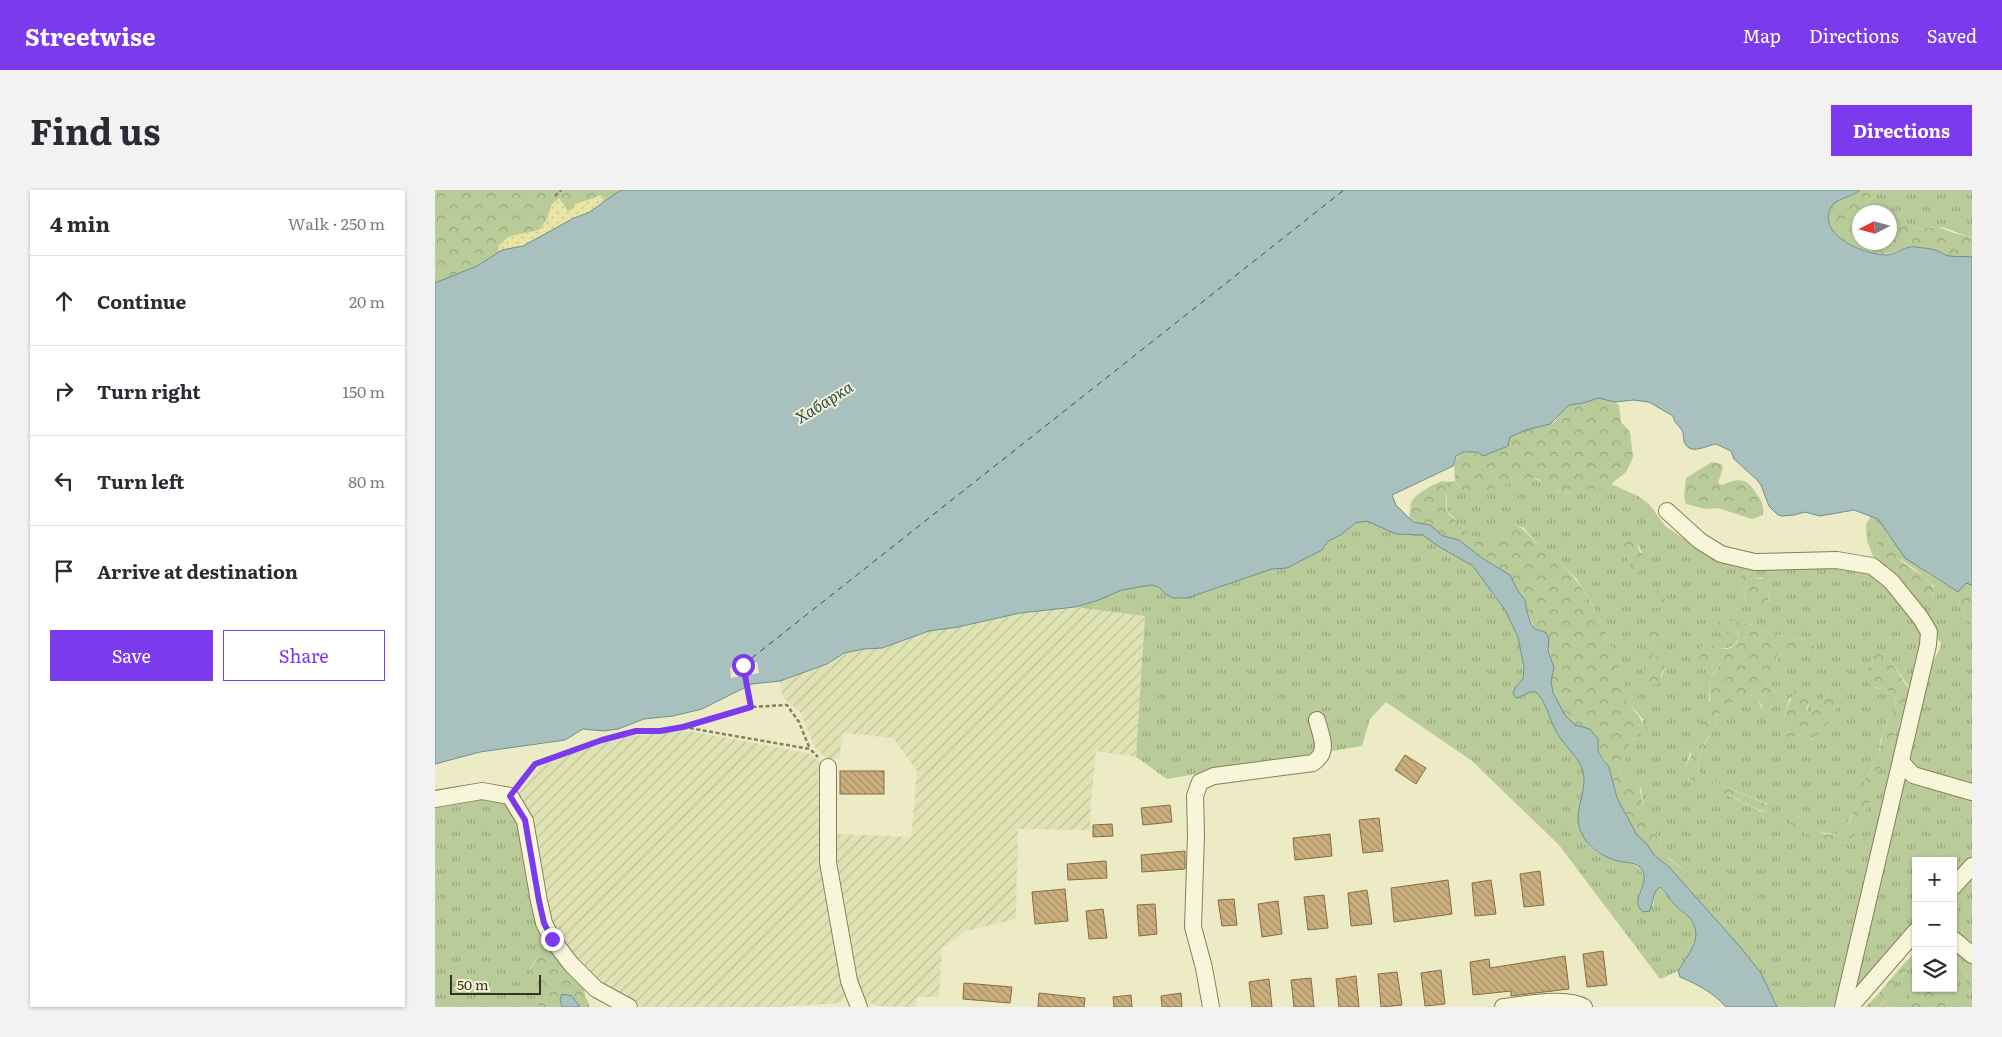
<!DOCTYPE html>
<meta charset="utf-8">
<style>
body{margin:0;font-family:Literata,serif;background:#f2f2f3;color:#2b2b33}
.controls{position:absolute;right:15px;bottom:15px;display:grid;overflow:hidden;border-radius:0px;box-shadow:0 1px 4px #0004}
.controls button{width:45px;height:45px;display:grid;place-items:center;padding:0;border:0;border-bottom:1px solid #e1e1e2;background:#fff;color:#2b2b33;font:25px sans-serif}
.compass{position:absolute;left:1417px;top:15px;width:45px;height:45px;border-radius:50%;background:#fff;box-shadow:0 1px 4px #0004;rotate:264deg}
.scale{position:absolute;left:15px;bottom:12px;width:91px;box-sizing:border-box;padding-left:5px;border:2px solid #393220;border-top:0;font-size:14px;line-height:18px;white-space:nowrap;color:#393220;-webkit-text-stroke:4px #f5f3d6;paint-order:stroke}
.stop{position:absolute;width:15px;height:15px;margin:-11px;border:4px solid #7c3aed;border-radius:50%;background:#fff}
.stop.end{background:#7c3aed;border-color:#fff;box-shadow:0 1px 5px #0008}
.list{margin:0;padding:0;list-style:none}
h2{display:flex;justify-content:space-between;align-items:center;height:65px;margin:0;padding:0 20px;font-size:21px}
h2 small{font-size:16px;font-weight:400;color:#7c7c81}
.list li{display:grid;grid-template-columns:32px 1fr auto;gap:15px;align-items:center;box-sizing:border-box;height:90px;padding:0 20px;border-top:1px solid #e1e1e2}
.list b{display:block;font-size:19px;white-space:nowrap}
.list em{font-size:16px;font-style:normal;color:#7c7c81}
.actions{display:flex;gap:10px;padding:15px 20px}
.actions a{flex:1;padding:11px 0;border:1px solid #7c3aed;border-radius:0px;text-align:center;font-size:18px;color:#7c3aed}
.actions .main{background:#7c3aed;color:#fff}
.icon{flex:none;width:28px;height:28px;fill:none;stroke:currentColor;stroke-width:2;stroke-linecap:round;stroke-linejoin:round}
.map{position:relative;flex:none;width:1537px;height:817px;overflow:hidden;border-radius:0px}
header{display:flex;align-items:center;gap:30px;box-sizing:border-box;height:70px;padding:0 25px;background:#7c3aed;color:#fff}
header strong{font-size:24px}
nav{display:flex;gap:28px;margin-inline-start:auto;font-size:18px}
.intro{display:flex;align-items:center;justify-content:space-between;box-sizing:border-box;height:120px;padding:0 30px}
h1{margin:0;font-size:35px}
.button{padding:12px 22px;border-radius:0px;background:#7c3aed;color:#fff;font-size:18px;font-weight:700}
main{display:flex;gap:30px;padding:0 30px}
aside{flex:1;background:#fff;border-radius:0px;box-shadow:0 1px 4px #0004}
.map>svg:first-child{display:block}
</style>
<header>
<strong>Streetwise</strong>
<nav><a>Map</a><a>Directions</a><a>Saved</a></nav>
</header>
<div class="intro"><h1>Find us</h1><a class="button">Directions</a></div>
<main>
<aside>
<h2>4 min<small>Walk · 250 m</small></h2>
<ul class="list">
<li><svg class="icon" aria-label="ahead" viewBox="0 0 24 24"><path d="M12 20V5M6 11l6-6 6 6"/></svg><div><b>Continue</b></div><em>20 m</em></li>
<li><svg class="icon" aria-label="right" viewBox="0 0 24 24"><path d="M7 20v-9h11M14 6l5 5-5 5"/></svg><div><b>Turn right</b></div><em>150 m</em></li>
<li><svg class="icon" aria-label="left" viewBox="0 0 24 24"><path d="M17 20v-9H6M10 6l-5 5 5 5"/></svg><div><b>Turn left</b></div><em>80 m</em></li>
<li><svg class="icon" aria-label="arrive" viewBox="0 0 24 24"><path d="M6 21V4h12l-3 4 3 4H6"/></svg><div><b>Arrive at destination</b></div></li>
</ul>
<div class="actions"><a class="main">Save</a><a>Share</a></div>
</aside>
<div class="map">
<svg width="1537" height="817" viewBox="0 0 1537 817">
<defs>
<pattern id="farmland-furrows" width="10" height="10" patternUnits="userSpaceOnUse" patternTransform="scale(1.25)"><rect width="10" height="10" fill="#dfe3b4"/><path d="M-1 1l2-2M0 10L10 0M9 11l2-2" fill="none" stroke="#c0c39a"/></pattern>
<pattern id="grass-tufts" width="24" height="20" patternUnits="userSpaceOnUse" patternTransform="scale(1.25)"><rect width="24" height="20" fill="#bacb9a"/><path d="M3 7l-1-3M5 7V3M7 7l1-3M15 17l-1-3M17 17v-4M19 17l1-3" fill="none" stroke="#98a57d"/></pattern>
<pattern id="forest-crowns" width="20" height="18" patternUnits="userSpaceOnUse" patternTransform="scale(1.25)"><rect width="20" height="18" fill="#bacb9a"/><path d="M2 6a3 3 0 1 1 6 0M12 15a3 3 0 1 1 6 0" fill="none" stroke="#98a57d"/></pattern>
<pattern id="sand-dots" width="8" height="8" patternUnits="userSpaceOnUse" patternTransform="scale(1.25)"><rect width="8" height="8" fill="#e8e5a5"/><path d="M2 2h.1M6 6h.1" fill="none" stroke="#c8c58e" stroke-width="1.8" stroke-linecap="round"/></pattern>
<pattern id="building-back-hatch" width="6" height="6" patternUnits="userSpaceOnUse" patternTransform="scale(1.25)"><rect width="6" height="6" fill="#caaf7d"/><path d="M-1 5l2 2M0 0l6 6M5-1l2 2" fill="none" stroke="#a58f66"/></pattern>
</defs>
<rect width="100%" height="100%" fill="#edeac6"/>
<g fill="url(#farmland-furrows)">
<polygon points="640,417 711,426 701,567 661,561 656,610 655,640 583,639 581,729 531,741 507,759 504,807 482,807 481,817 443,816 429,811 424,804 397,671 399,644 476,647 482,581 458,548 408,543 404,568 391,569 379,556 366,523 348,508 345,491 392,475 409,463 429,459 447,458 494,441 523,437 585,423"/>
<polygon points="254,541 373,563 384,571 392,585 412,805 405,813 342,817 203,817 182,806 139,771 111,723 80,608 103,578 145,560 194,546"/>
</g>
<g fill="url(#grass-tufts)" fill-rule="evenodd">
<path d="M1445 0H1537V47C1525 45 1513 37 1503 37 1495 37 1486 40 1479 38 1470 34 1464 26 1455 24L1454 22H1428L1430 15Z"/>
<path d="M1094 288C1106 288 1116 300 1129 303 1138 305 1142 297 1151 297 1161 297 1167 302 1176 294L1203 306 1214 314 1230 336 1263 358 1372 375 1442 382 1489 446 1407 817H1342L1322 778 1253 699 1256 698 1259 687 1231 666 1226 658 1218 635 1209 620 1206 599 1201 593 1188 590 1184 578 1191 567 1195 551 1202 548 1207 542 1208 529 1193 513 1177 458 1157 414 1141 388 1123 370 1108 361 1089 338 1072 333 1065 337 1058 348 1044 350 1036 346 1012 321 1011 292 1020 291C1038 318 1069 290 1094 288ZM1187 348 1203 355 1207 363 1196 381 1193 369 1186 361ZM1308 381 1317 389 1327 388 1335 405 1333 412 1311 408 1305 392ZM1292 430 1318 435 1327 440 1348 447 1370 450 1381 457 1380 465C1368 465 1350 457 1342 467V479L1331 490 1333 498 1341 503C1341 511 1339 514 1333 520L1326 517 1323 509 1316 505C1305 507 1292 514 1285 523 1282 526 1282 530 1281 534 1274 547 1260 566 1264 582L1274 590 1333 614V622L1325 621 1304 610 1253 589 1250 577 1274 515V492L1277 484 1284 477 1283 473 1276 476 1270 455C1285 459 1297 463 1305 446L1299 441 1287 444ZM1445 464 1456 472 1474 497 1467 528 1454 559 1444 577 1429 625 1418 647 1413 653 1401 655 1365 641 1362 626 1375 638 1388 643 1402 644 1410 639 1425 609 1433 584 1443 567 1446 549 1461 513C1460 501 1450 499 1440 498L1434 477 1438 474 1437 470ZM1211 470 1230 478 1226 488 1208 479ZM1369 497 1377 500 1372 522 1376 523 1394 501 1402 517 1389 537 1377 550 1365 544 1358 547 1347 535 1354 509Z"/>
<path d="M1436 326 1447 331 1453 345 1493 384 1523 402 1525 416 1537 438V598L1480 582 1472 572 1497 473 1505 459 1506 453 1457 387 1442 376 1432 351 1431 334ZM1452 347 1459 365 1480 379 1499 396V404L1496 407H1485L1470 396 1445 371 1443 365 1442 351 1445 348Z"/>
<path d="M932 331 961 344 988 345 1003 356 1038 376 1046 385 1059 406 1070 420 1083 447 1089 484 1088 489 1080 498 1082 508 1095 502H1101C1112 513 1113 526 1120 539 1126 551 1146 570 1148 580 1154 602 1135 623 1147 644 1150 649 1155 658 1161 662 1179 675 1205 666 1210 690L1203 706 1218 716 1220 702 1224 697 1233 705 1240 716 1254 727 1260 737 1262 747 1261 752 1243 781 1225 789 1124 655 1037 571 951 512 935 529 927 556 732 589 701 567 710 426 640 417C665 410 688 397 714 395 730 394 729 412 752 408L837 379 852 378 887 360 892 352 907 344 920 333Z"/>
<polygon points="1467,580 1537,605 1537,676 1518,699 1518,671 1481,671 1481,743 1413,817"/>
<polygon points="47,603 73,612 87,633 109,751 103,754 103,767 95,778 96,799 104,812 103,817 0,817 0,611"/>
<polygon points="1537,688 1537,755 1518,739 1518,710"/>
<polygon points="1481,767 1481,798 1474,806 1475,817 1442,817 1450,811 1464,787 1475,777"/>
<polygon points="1518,769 1530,782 1536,801 1537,801 1537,817 1510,817 1513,806 1513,798 1518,798"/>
</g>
<g fill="url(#forest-crowns)">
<polygon points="0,0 186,0 171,10 67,60 42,76 0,93"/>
<path d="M1425 0H1445L1430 15 1428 22H1424V52H1454L1455 24H1457L1482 39 1503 37 1522 44 1537 47V67C1529 66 1521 67 1514 66 1509 65 1504 61 1500 60 1494 58 1487 58 1481 57 1469 54 1460 65 1448 64 1428 63 1382 45 1396 17 1400 9 1418 7 1425 0Z"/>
<polygon points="1163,208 1176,210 1184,215 1186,232 1195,242 1198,268 1191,282 1170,299 1163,300 1148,298 1138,302 1130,303 1116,299 1103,289 1094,288 1086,289 1048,303 1040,303 1028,301 1020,291 1019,271 1025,264 1038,261 1046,264 1069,258 1075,247 1091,240 1119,232 1130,218 1134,215"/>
<path d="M1277 272 1286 274 1288 278 1283 293 1287 295C1303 289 1310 286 1321 303 1326 310 1329 315 1328 325L1317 329 1283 318 1271 319 1251 314 1249 306 1251 288Z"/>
<path d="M1007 291 1011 292C1013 301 1009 310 1012 320 1014 327 1020 329 1025 334 1037 346 1038 352 1058 348L1067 333C1092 334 1093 348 1109 361 1114 365 1121 367 1125 372 1153 399 1168 435 1182 470 1183 481 1189 490 1191 501 1192 505 1191 508 1193 512 1200 525 1214 530 1205 546L1195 551 1191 567 1184 578 1188 590 1201 593 1204 595 1208 616 1218 635 1226 658 1234 669 1259 687V695L1253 699 1234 677 1219 665 1212 654 1202 645 1182 608 1176 582 1171 571 1163 562V556C1146 538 1120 523 1116 496 1115 489 1119 482 1118 474 1116 464 1112 458 1113 447L1106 440 1100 439 1092 422 1090 410 1083 401 1075 385 1047 368 1024 350 1008 346 974 329C975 324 975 317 976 313 980 303 998 295 1007 291Z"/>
<path d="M1196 345 1199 347C1201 351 1202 356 1204 360 1207 366 1212 367 1212 375L1204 382 1196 381 1193 369 1186 361 1187 348Z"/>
<path d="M1449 345C1457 351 1456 363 1466 371 1475 378 1497 389 1500 401L1496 407H1485L1470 396 1446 373 1443 365 1442 351Z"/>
<polygon points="1308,381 1312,382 1317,389 1332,389 1335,405 1331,415 1324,417 1313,412 1305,392"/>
<polygon points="1531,393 1537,395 1537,438 1525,416 1523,402"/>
<circle cx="1221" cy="409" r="9"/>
<path d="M1292 430 1318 435 1327 440 1348 447 1370 450 1381 457 1380 465C1372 465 1345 458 1342 467 1341 470 1343 476 1342 479L1331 490 1333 498 1341 503V511L1333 520H1329L1323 509 1316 505C1305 507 1292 514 1285 523 1281 527 1282 533 1279 538 1272 548 1260 567 1264 582L1274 590 1334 615 1333 622C1320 620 1312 613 1301 608 1284 601 1265 597 1250 586V577L1256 566 1257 556 1275 511 1274 488 1284 477 1283 473C1274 476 1269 482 1261 474V465L1265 456C1281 451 1294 471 1305 446 1301 439 1294 443 1287 444L1281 441 1283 432Z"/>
<circle cx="1223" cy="445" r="11"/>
<path d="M1440 464H1445L1456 472 1475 501C1471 521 1462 539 1454 559 1452 566 1447 572 1444 579 1438 595 1427 647 1411 655 1403 658 1389 651 1382 648 1371 644 1360 641 1354 629L1355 625C1375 629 1382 652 1406 642L1415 631 1431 588 1443 567 1448 544 1461 513C1460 499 1447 500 1436 496L1429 485 1431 480 1438 474 1436 466Z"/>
<path d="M1217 465 1230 470 1231 474 1222 495 1214 494C1205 486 1207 470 1217 465Z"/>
<path d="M1369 497 1377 500C1379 508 1371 513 1372 522L1376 523 1394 501 1402 504C1403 508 1404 513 1402 517 1396 528 1383 552 1369 551L1365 544 1358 547H1349C1343 535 1355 511 1360 499Z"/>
<polygon points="109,751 149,798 150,805 155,817 145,817 137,806 125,813 127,817 103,817 104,812 96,799 94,781 103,767 103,754"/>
<polygon points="1518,756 1537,772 1537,801 1532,800 1530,796 1532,787 1530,782 1518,769"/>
<path d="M1481 759V767L1475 777 1464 787 1453 808 1442 817H1430C1442 807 1450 796 1460 784 1467 775 1475 769 1481 759Z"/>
<polygon points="1481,798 1513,798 1513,806 1510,817 1475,817 1474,806"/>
</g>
<polygon fill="url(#sand-dots)" points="165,5 170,8 153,23 88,56 64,62 63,56 75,46 104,40 112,29 116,15 124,8 133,21 139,18 140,14 159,8"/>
<g fill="#a8c1bf" stroke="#6e8f8f">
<path d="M186 0H1425C1417 7 1400 9 1396 17 1381 46 1431 65 1452 65 1462 64 1470 55 1481 57 1487 58 1494 58 1500 60 1504 61 1509 65 1514 66 1521 67 1529 66 1537 67V395L1531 393 1523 402 1470 368 1443 329 1419 320 1385 326 1370 322 1359 325 1347 326 1343 325 1334 316 1326 295 1321 289 1299 269 1296 261 1281 254C1272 255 1254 267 1249 251 1248 249 1249 246 1248 243 1246 236 1239 234 1238 226L1214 212 1198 210 1180 212 1163 208 1149 213 1134 215 1115 234 1091 240 1075 247 1073 256 1048 266 1043 262H1029L1021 266 1018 276 957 305 961 315 978 332 995 335 1008 346 1024 350 1047 368 1075 385 1083 401 1090 410 1092 422 1096 434 1100 439 1110 442 1114 448 1113 460 1119 478 1116 491 1118 503 1130 525 1140 535 1155 539 1163 549V562L1174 577 1182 608 1202 645 1212 654 1219 665 1234 677 1307 759 1326 783 1342 817H1291C1279 803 1262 794 1245 787L1243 781C1253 764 1270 748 1255 728 1251 723 1244 720 1240 715 1234 709 1232 702 1225 697L1220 702 1215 721 1208 722C1193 709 1216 696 1207 680 1202 672 1192 673 1183 671 1167 667 1153 658 1146 642 1138 624 1149 608 1149 590 1150 570 1128 557 1120 539 1113 526 1112 513 1101 502H1095L1082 508 1078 504 1080 498 1088 489 1089 478 1083 447 1070 420 1038 376 1003 356 988 345 961 344 932 331 920 333 907 344 892 352 887 360 852 378 837 379 752 408H738L730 404 724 397 716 395 687 400 661 411 640 417 585 423 523 437 494 441 447 458 429 459 409 463 392 474 345 491 317 494 267 519 238 526 209 529 183 539 169 541 148 539 130 550 45 562 0 574V93L42 76 67 60 88 56 139 28 153 23Z"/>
<polygon points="127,804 137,806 145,817 127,817 125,810"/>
</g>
<polygon fill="#edeac6" points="322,472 324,483 296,488 295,478"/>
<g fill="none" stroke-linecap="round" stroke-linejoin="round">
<polyline stroke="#2f5158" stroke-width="1" stroke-dasharray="6 5" stroke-linecap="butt" points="308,475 909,0"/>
</g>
<g fill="url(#building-back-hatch)" stroke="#876d43">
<polygon points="970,565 991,578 981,594 960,580"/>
<rect x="405" y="581" width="44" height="23"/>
<polygon points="735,615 737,632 708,635 706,618"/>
<polygon points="944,628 948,661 928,663 924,630"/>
<polygon points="677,634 678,646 658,647 658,635"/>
<polygon points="895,644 897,666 860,670 858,648"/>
<polygon points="750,661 750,679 707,682 706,665"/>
<polygon points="671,671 672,688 633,690 632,674"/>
<polygon points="1105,681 1109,715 1089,717 1085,684"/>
<polygon points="1013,690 1017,724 959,732 956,698"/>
<polygon points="1056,690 1061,724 1040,726 1037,693"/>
<polygon points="630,699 633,731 600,734 597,702"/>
<polygon points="932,700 937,734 916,736 913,703"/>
<polygon points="889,705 893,738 873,740 869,707"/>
<polygon points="799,709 802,735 787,736 783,710"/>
<polygon points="843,711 847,744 827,747 823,714"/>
<polygon points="720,714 722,744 704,746 702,715"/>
<polygon points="668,719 672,748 654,749 651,721"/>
<polygon points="1168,761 1172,795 1152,797 1148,764"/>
<polygon points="1130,766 1134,799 1076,806 1076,801 1038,805 1035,772 1054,769 1055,778"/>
<polygon points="1006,780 1010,814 990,816 986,783"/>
<polygon points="962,782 967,815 946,817 943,784"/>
<polygon points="921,786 924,817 904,817 901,789"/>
<polygon points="876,788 879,817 859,817 856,790"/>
<polygon points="834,789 837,817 817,817 814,792"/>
<polygon points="529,793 577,797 575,813 528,809"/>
<polygon points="604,803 650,808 649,817 603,817"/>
<polygon points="746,803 747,817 727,817 726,806"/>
<polygon points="696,805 697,817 679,817 678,807"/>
</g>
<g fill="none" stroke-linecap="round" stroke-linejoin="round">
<defs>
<g id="minor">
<polyline points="1232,321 1265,351 1286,364 1320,372 1402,370 1437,376 1456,391 1485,427 1494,442 1493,455 1408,817"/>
<polyline points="1467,573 1478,585 1537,602"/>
<polyline points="393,577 393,672 414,791 424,817"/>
<polyline points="0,609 47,601 75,606 90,631 104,711 109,733 117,749 136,774 161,799 194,817"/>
<polyline points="1518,697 1537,676"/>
<polyline points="1518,749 1537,765"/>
<path d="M776 817 769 778 758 737 761 645 760 606 765 592 779 586 878 573C895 561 886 547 882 530"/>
<path d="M1068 817C1088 815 1132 806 1149 817"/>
<polyline points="1415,817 1481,741"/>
</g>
</defs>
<use href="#minor" stroke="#887e5c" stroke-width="18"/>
<g stroke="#887e5c" stroke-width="2.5" stroke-dasharray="4 2.5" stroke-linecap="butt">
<polyline points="120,6 126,0"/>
<polyline points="308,475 315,517"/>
<polyline points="249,537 315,517 352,515 364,532 375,559"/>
<polyline points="83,596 100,574 167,550 201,541 225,541 248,537 375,559 383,567"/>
</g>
<use href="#minor" stroke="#f8f6da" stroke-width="16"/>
</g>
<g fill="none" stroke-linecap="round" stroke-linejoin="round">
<polyline stroke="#7c3aed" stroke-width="6" points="117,749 109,733 104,711 90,630 75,606 100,574 167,550 201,541 225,541 248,537 316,517 308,475"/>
</g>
<g text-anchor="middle" stroke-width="4" stroke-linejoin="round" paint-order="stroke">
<g font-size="16" font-style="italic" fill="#2f5158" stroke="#f5f3d6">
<text transform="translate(389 212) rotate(-32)" y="6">Хабарка</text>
</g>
</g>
</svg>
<div class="controls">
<button>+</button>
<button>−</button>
<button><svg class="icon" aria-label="layers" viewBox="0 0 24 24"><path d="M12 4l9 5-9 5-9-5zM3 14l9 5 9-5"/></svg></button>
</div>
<svg class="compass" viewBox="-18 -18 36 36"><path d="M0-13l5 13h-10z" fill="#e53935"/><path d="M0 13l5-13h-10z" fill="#7c7c81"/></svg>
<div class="scale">50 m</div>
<div class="stop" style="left:308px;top:475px"></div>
<div class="stop end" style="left:117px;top:749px"></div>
</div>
</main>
